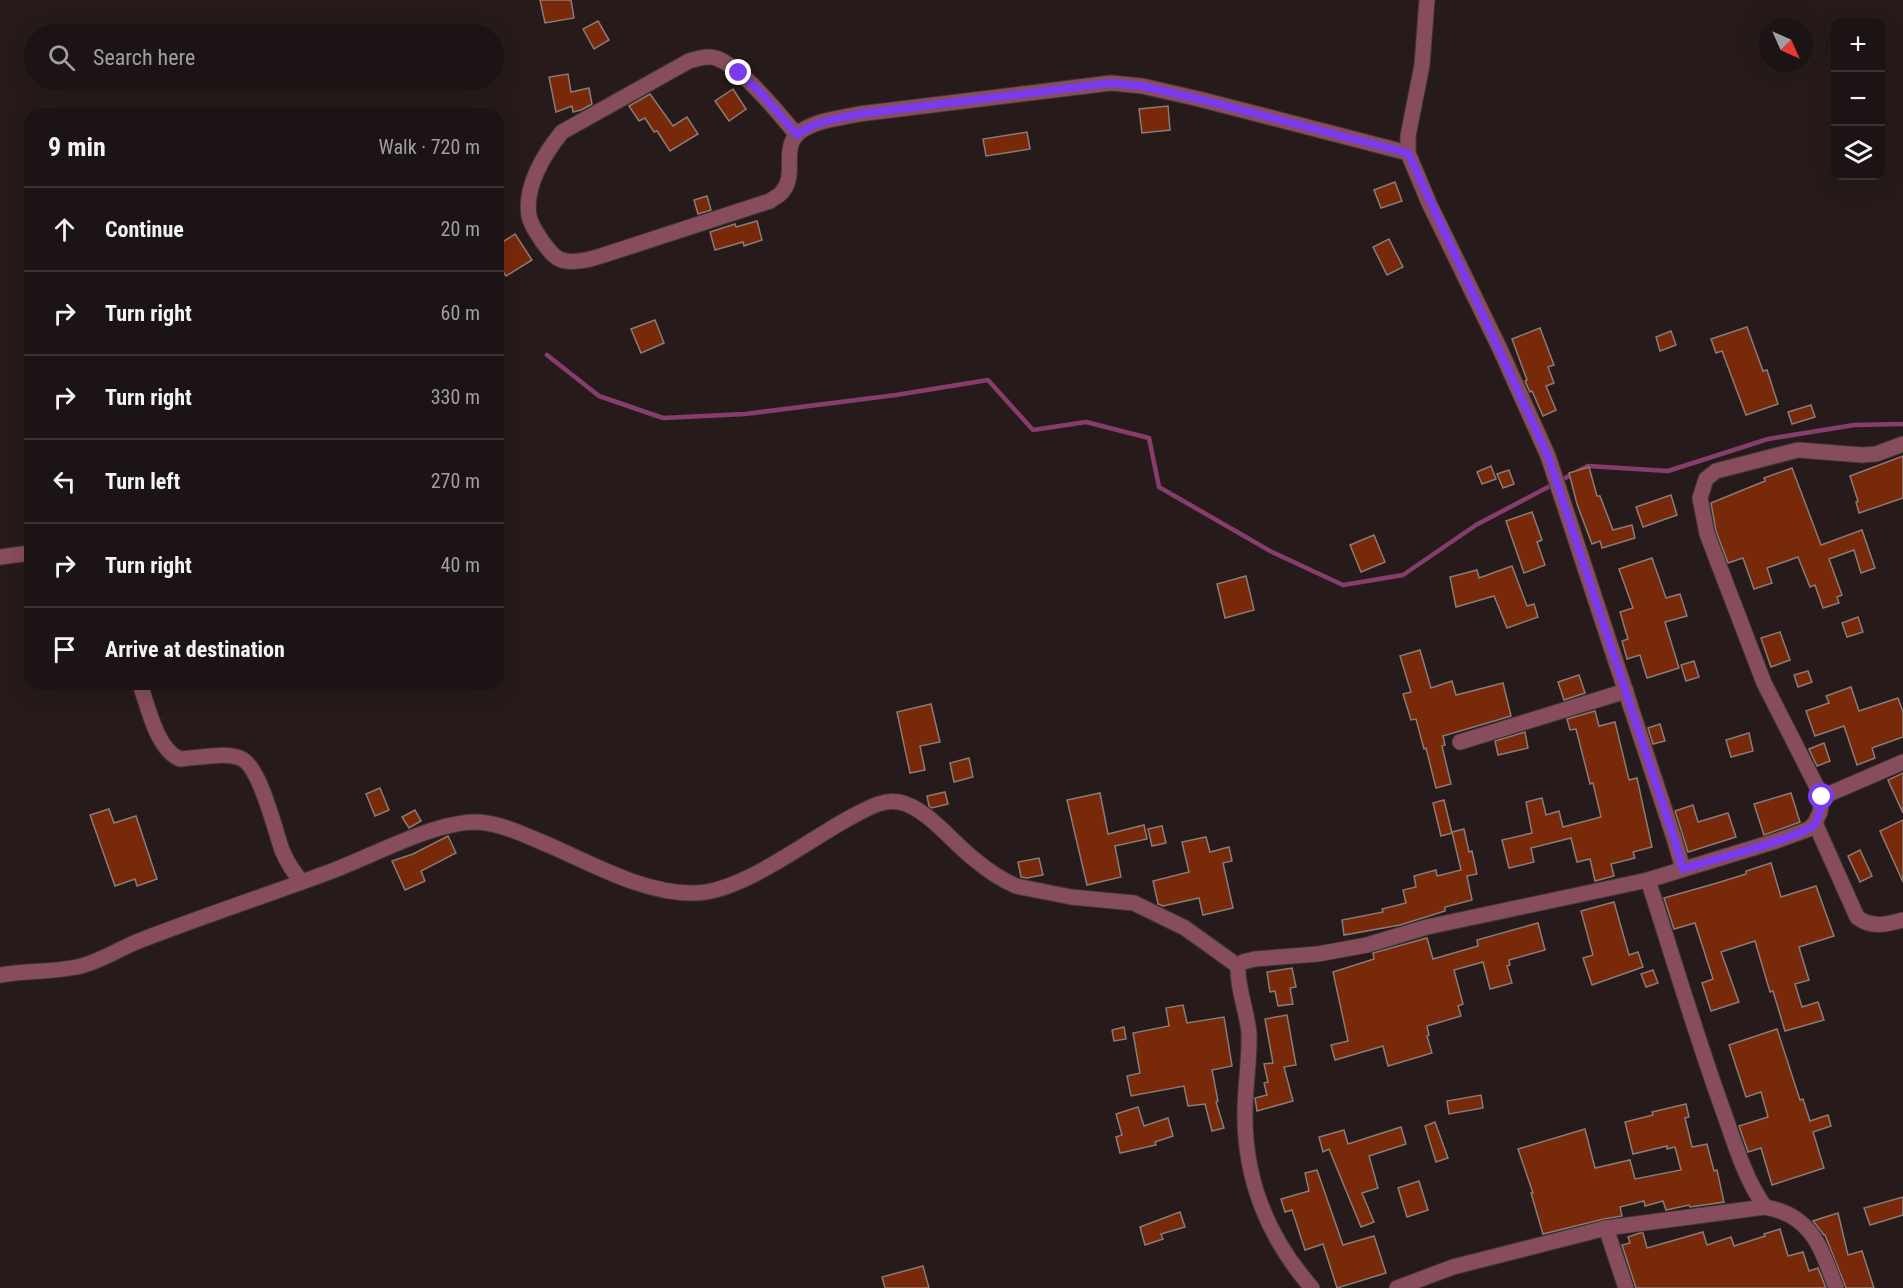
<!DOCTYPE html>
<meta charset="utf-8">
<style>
body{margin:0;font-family:"Roboto Condensed",sans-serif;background:#251d1d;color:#f1f3f6}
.controls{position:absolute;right:18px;top:18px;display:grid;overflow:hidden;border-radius:12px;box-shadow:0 6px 24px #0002}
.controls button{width:54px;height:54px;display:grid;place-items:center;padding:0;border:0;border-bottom:2px solid #3a3334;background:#1c1414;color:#f1f3f6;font:30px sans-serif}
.compass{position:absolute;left:1759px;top:18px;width:54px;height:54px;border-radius:50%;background:#1c1414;box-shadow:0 6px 24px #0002;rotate:135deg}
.stop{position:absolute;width:18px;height:18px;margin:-14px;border:4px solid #7c3aed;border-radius:50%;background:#fff}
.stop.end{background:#7c3aed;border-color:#fff;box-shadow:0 2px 6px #0008}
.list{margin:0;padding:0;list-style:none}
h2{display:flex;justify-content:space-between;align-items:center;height:78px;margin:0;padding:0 24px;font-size:26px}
h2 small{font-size:20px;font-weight:400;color:#a09ea0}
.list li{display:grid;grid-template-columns:39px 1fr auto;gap:18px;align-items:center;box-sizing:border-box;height:84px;padding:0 24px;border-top:2px solid #3a3334}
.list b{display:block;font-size:22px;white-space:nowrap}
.list em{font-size:20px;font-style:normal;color:#a09ea0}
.icon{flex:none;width:33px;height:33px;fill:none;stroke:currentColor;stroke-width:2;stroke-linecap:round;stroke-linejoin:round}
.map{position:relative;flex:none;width:1903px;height:1288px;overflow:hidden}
.search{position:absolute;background:#1c1414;box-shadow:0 6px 24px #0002;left:24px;top:24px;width:480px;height:66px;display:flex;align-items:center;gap:15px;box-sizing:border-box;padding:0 21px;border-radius:33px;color:#a09ea0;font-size:22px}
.panel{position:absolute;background:#1c1414;box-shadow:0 6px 24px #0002;left:24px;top:108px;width:480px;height:582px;border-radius:18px}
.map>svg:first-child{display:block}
</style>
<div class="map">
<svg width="1903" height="1288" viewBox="0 0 1903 1288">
<rect width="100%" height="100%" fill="#261b1a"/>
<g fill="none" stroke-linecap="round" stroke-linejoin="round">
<polyline stroke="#873d6c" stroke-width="4.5" points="547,355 599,396 663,418 745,414 896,395 988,380 1033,430 1086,422 1149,438 1159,487 1272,552 1343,585 1403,575 1476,525 1588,466 1668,471 1768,439 1854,425 1903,424"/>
</g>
<g fill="#78290a" stroke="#897b76" stroke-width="1.5">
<polygon points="540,0 571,0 574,18 545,23"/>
<polygon points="598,21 609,40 594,49 583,29"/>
<polygon points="568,74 571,92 589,88 592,104 581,110 573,112 572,106 556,112 549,77"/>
<polygon points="733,89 746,109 729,121 715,101"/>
<polygon points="650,94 673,126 687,117 698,134 670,151 657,131 654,132 645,118 639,121 629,106"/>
<polygon points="1168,106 1170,130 1142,133 1139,109"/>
<polygon points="1027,132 1030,149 986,156 983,139"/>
<polygon points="1395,182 1402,201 1381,208 1374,190"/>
<polygon points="707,196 711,210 698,214 694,200"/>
<polygon points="757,221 762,240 744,246 743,242 715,250 710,232 735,224 736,227"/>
<polygon points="515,234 532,260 506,276 498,264 498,245"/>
<polygon points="1389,239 1403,267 1387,275 1373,247"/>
<polygon points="655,320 664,343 641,353 631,329"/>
<polygon points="1747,327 1763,371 1767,370 1778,404 1746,415 1722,351 1716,353 1711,339"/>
<polygon points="1540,328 1554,365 1548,367 1554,383 1546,386 1556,410 1543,416 1532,391 1530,392 1525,381 1527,380 1512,339"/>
<polygon points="1671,331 1676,345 1660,351 1656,337"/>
<polygon points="1811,405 1815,417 1792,424 1788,412"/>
<polygon points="1903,456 1903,498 1859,513 1856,502 1858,501 1850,476"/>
<polygon points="1491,466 1496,479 1482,484 1477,472"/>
<polygon points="1589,467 1597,496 1600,496 1613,530 1632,525 1635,538 1602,548 1600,541 1592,544 1577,504 1569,473"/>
<polygon points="1792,468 1821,545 1862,530 1875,568 1861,573 1854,550 1829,559 1842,595 1837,597 1839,603 1823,608 1815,585 1810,587 1798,557 1767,568 1772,583 1754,589 1743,558 1728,563 1716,531 1711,503 1765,481 1764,478"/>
<polygon points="1509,470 1514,484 1503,488 1497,474"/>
<polygon points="1671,495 1677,515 1643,527 1636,507"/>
<polygon points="1532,512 1542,540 1537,542 1545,565 1524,573 1506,521"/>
<polygon points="1374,535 1385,562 1361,572 1350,545"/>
<polygon points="1652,558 1666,598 1680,594 1687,616 1665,622 1679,668 1647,678 1640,655 1627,659 1622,641 1628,639 1620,612 1633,608 1619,569"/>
<polygon points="1512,566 1527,606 1534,604 1538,617 1507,628 1494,596 1456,607 1450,577 1477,570 1479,578"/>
<polygon points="1246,576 1254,610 1225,618 1217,584"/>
<polygon points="1858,617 1863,632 1847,637 1842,623"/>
<polygon points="1780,632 1790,660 1771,667 1761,638"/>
<polygon points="1420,650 1431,688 1452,681 1456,695 1503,683 1511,716 1443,736 1445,745 1442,746 1451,784 1436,788 1426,748 1424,749 1416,719 1411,720 1403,694 1411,692 1400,656"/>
<polygon points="1694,661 1699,677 1686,681 1681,665"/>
<polygon points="1808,671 1812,682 1798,687 1794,675"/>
<polygon points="1579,675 1585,693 1564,700 1558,682"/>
<polygon points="1851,687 1859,711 1898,698 1903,712 1903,737 1872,748 1875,758 1857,765 1844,726 1815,736 1806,711 1829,703 1826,696"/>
<polygon points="931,704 940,742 920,746 925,770 910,773 897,712"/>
<polygon points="1595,711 1599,726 1615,722 1629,780 1637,778 1652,847 1633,852 1635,858 1611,864 1614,876 1595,881 1590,859 1577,862 1571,838 1531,848 1534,862 1509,868 1502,840 1532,833 1526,802 1542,798 1546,815 1559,811 1563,827 1601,817 1593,783 1590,784 1576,729 1570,730 1567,719"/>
<polygon points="1660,724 1665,741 1653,744 1648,728"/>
<polygon points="1525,732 1528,748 1498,755 1495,741"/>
<polygon points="1749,733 1753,751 1731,757 1726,740"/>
<polygon points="1824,743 1830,761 1817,766 1809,749"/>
<polygon points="969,758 973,777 954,782 950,763"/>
<polygon points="1903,773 1903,813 1888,780"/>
<polygon points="380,788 389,810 375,816 366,794"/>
<polygon points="945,792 948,804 932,808 929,806 927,796"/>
<polygon points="1100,793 1108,834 1144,825 1147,839 1115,846 1121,877 1087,885 1067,800"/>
<polygon points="1791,793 1800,822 1764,835 1754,804"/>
<polygon points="1444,800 1452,833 1441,836 1433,803"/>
<polygon points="1693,805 1698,822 1728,813 1736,837 1688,852 1675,811"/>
<polygon points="109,809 114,823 136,816 157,879 137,886 135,879 115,886 90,815"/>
<polygon points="415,810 421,821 409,828 402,817"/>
<polygon points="1903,820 1903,882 1880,831"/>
<polygon points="1162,826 1166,843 1152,846 1148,829"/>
<polygon points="1464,829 1469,852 1472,851 1477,874 1467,876 1472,900 1445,907 1445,911 1400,925 1344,935 1342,920 1383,912 1382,909 1406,903 1403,890 1416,887 1414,876 1436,870 1437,876 1461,870 1452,832"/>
<polygon points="448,836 456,853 421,871 425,881 405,890 392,861 413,854"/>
<polygon points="1206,837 1210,852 1229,847 1232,861 1223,863 1233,908 1203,915 1199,898 1163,906 1158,904 1153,881 1189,872 1182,842"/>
<polygon points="1860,850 1872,876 1860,882 1848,856"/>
<polygon points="1039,858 1043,875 1027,878 1021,877 1018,862"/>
<polygon points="1771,863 1781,897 1816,886 1834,936 1799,947 1809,980 1795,984 1802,1007 1818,1002 1824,1020 1785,1031 1773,991 1770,992 1755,941 1721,952 1739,1002 1711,1011 1702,983 1713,979 1695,923 1674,929 1664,898 1717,883 1746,874 1746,871"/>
<polygon points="1614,902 1629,955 1638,952 1643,967 1592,985 1583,958 1593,955 1581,911"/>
<polygon points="1538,923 1545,950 1509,960 1510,965 1507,966 1512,983 1490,989 1483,962 1454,970 1463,1004 1458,1006 1461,1016 1427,1026 1429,1035 1427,1036 1432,1053 1388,1066 1383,1046 1335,1060 1331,1045 1348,1041 1333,972 1374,959 1373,953 1427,938 1433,959 1478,946 1477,940"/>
<polygon points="1292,968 1296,987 1290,988 1293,1004 1278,1006 1275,991 1270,992 1267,972"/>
<polygon points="1653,970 1658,983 1646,987 1641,974"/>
<polygon points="1183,1005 1187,1023 1224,1017 1232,1066 1212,1070 1218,1101 1216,1102 1224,1128 1212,1131 1205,1104 1188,1106 1184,1086 1131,1096 1127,1076 1140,1073 1133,1033 1169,1026 1166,1008"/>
<polygon points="1287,1015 1296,1065 1284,1067 1293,1101 1257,1111 1255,1098 1267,1095 1264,1083 1268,1082 1264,1064 1273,1063 1265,1019"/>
<polygon points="1124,1027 1126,1039 1114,1041 1112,1030"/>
<polygon points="1777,1029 1800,1100 1803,1099 1810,1121 1828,1115 1831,1126 1813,1132 1824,1168 1772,1185 1761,1148 1748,1152 1739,1126 1768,1117 1761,1092 1746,1097 1729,1045"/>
<polygon points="1481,1095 1483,1108 1449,1114 1447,1101"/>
<polygon points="1686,1104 1689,1117 1685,1118 1692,1147 1707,1144 1714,1171 1717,1170 1724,1202 1690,1207 1689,1205 1666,1210 1663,1201 1645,1206 1644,1201 1620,1207 1622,1216 1604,1219 1543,1234 1531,1193 1533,1193 1518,1149 1585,1129 1595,1168 1630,1160 1635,1179 1681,1170 1675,1147 1667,1149 1667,1146 1633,1154 1625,1122 1653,1115 1652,1112"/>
<polygon points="1138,1107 1144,1126 1168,1118 1173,1136 1155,1142 1156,1145 1120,1153 1116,1137 1122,1135 1116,1114"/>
<polygon points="1435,1122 1448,1158 1436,1162 1425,1126"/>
<polygon points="1401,1127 1406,1144 1369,1156 1378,1188 1362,1193 1374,1222 1361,1227 1329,1149 1323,1152 1319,1137 1344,1130 1348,1144"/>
<polygon points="1317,1170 1343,1245 1374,1236 1386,1273 1337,1288 1323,1244 1305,1250 1292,1210 1285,1212 1281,1199 1309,1191 1305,1173"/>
<polygon points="1419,1181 1428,1210 1407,1217 1398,1188"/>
<polygon points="1903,1197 1903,1215 1870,1225 1864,1208"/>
<polygon points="1180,1212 1185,1227 1161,1234 1163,1239 1145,1245 1140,1227"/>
<polygon points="1838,1213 1848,1255 1862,1251 1874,1288 1846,1288 1825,1235 1824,1235 1813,1221"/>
<polygon points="1780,1229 1788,1256 1803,1252 1809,1271 1818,1268 1826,1288 1636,1288 1622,1245 1630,1243 1628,1237 1640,1233 1643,1233 1647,1248 1703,1232 1707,1245 1731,1237 1734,1246 1765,1236 1764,1234"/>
<polygon points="923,1266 929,1288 885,1288 882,1277"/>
</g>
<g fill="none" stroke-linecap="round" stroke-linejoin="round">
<defs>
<g id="minor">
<path d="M797 135C778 113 743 68 716 58 707 55 697 59 689 61L562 132C544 154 524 187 529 216 531 226 537 233 542 241 548 249 555 260 566 261 580 263 594 258 607 254L770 201C774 198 779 196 782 192 800 172 775 142 808 127 823 119 842 118 859 114L1111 83 1142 86 1199 99 1408 153 1429 203 1500 349 1548 456 1674 838 1683 869"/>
<polyline points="1408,153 1408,136 1422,65 1427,0"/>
<polyline points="0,557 30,553"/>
<path d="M140 684C148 707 157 750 180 759 198 758 223 752 240 758 260 765 275 831 282 850 287 862 294 873 302 882"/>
<polyline points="1460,742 1626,691"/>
<polyline points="1822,797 1903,762"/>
<path d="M1815 823 1857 917C1871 928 1886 925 1903 920"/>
<path d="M1648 880C1672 954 1694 1029 1720 1102 1733 1137 1743 1176 1765 1207"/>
<path d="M0 975C25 971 52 972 77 967 101 962 121 947 144 939 206 915 270 894 332 871 372 856 432 823 474 822 494 822 514 830 532 838 583 858 639 894 694 893 742 893 809 839 853 816 867 809 882 799 899 802 926 807 953 843 974 859 987 870 1000 879 1016 886L1071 897 1134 903 1185 928 1238 966"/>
<polyline points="1606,1228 1626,1288"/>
<path d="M1312 1288C1268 1238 1244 1178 1245 1112 1245 1085 1250 1059 1249 1033 1247 1011 1237 988 1238 966L1243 962 1255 959 1318 954 1367 945 1427 927 1648 880 1776 841 1809 829 1815 823 1820 812 1822 797 1764 683 1707 534 1700 498 1706 479 1716 471 1798 450 1862 455 1876 454 1903 444"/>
<path d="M1397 1288 1453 1267 1606 1228 1765 1207C1812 1215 1821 1248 1836 1288"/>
</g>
</defs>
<use href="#minor" stroke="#403635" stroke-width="17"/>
<use href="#minor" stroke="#874d5d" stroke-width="15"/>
</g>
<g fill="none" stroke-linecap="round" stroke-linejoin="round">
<path stroke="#7c3aed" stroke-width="8" d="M739 73 762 94 797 135C814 121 837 119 859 114L1111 83 1142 86 1199 99 1408 153 1548 456 1674 838 1683 869C1704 862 1805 837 1815 824 1820 816 1821 806 1822 797"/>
</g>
</svg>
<div class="controls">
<button>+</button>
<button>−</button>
<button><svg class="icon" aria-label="layers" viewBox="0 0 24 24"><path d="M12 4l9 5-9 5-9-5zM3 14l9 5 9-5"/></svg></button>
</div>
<svg class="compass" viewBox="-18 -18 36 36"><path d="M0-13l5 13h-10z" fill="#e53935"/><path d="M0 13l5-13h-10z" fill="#a09ea0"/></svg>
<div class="stop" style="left:1822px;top:797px"></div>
<div class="stop end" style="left:739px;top:73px"></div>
<div class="search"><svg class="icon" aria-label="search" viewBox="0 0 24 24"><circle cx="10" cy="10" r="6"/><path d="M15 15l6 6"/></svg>Search here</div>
<section class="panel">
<h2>9 min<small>Walk · 720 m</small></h2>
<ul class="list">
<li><svg class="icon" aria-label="ahead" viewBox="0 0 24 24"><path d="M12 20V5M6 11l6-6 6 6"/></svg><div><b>Continue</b></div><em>20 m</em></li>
<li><svg class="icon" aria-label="right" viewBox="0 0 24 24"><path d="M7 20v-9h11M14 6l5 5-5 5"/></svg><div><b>Turn right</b></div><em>60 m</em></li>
<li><svg class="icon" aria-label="right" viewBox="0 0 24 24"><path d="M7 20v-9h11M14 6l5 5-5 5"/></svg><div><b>Turn right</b></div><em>330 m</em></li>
<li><svg class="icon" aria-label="left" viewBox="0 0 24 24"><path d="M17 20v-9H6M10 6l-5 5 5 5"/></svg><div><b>Turn left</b></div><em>270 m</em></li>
<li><svg class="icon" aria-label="right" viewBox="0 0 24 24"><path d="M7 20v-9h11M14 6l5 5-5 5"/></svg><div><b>Turn right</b></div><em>40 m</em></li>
<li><svg class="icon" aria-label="arrive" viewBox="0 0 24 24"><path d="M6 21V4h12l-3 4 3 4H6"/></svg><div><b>Arrive at destination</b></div></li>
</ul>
</section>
</div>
